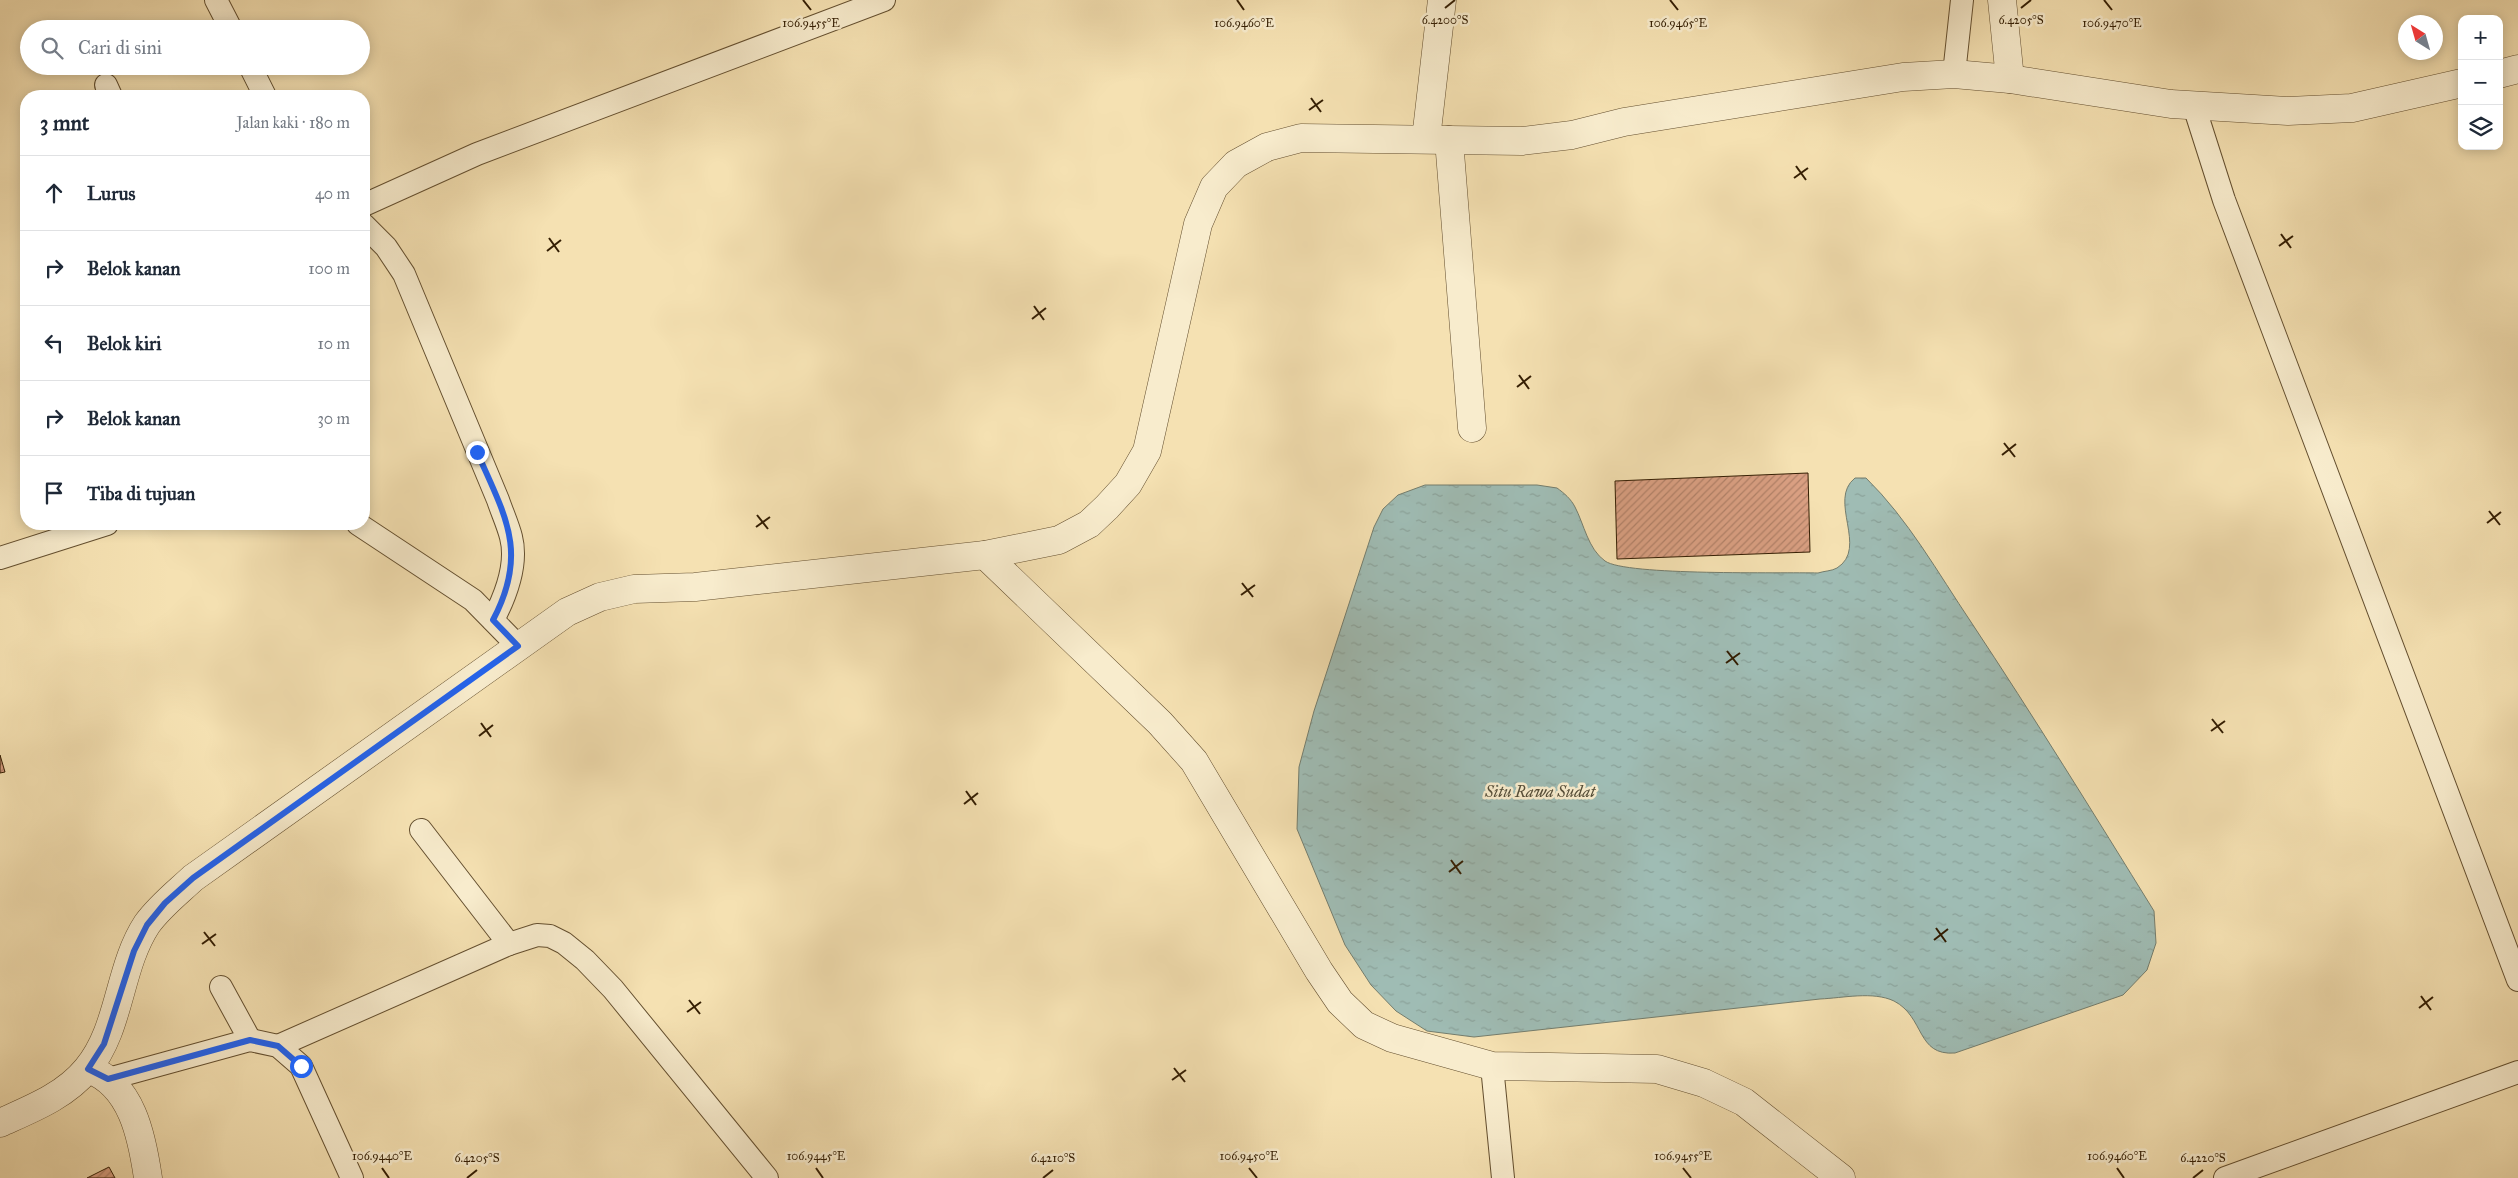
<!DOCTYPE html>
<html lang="id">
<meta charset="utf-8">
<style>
body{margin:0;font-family:"IM FELL Great Primer",serif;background:#f6f6f7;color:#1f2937}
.controls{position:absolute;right:15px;top:15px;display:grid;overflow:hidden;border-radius:10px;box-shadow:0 2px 12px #0003}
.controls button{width:45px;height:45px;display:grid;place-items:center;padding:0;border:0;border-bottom:1px solid #e0e1e3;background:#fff;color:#1f2937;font:25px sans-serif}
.compass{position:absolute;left:2398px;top:15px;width:45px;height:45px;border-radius:50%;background:#fff;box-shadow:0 2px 12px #0003;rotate:323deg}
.stop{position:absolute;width:15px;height:15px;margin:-11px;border:4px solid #2563eb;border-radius:50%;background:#fff}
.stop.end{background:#2563eb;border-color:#fff;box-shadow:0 1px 5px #0008}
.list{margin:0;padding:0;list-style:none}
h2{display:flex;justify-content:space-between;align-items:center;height:65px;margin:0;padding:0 20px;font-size:21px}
h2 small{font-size:16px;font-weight:400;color:#747a83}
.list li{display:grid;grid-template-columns:32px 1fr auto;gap:15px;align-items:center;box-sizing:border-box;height:75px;padding:0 20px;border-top:1px solid #e0e1e3}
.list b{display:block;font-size:19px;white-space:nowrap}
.list em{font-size:16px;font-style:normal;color:#747a83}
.icon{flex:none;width:28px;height:28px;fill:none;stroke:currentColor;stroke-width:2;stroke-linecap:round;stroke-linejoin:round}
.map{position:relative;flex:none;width:2518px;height:1178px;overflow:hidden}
.search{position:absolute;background:#fff;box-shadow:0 2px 12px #0003;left:20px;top:20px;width:350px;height:55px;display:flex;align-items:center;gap:12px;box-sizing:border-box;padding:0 18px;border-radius:28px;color:#747a83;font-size:19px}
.panel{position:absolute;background:#fff;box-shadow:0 2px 12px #0003;left:20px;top:90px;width:350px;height:440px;border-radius:20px}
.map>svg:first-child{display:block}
</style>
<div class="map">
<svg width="2518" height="1178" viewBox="0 0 2518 1178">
<defs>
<pattern id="water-ripples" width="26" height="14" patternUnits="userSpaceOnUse" patternTransform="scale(1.25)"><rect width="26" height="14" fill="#9fbcb4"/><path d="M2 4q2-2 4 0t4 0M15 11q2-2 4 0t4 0" fill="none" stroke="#8aa199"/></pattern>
<pattern id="building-hatch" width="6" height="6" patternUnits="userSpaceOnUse" patternTransform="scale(1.25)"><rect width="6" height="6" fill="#d99f82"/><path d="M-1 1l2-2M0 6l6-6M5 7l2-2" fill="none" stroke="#b18168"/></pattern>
</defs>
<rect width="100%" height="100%" fill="#f5e1b2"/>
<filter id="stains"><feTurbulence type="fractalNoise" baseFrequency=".004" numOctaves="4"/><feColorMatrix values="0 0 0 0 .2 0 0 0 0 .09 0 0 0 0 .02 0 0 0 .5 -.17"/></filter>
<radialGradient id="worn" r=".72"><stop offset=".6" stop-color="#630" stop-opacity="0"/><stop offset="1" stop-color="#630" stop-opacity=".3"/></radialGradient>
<path fill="url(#water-ripples)" stroke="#747d6d" d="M1855 478H1866C1908 519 1938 573 1971 622 2034 717 2094 814 2154 911L2156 943 2147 970 2123 995 1955 1053C1916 1056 1925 1017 1894 1001 1873 991 1843 998 1820 999L1474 1037 1427 1031 1396 1011 1371 985 1345 945 1297 829 1299 767 1314 711 1374 527 1383 509 1398 495 1425 485H1537L1557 488C1564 493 1571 499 1575 507 1584 524 1588 549 1605 561 1626 576 1783 572 1818 573 1824 571 1832 571 1837 568 1869 548 1827 500 1855 478Z"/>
<g fill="url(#building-hatch)" stroke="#341e03">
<polygon points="1808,473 1810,552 1617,559 1615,481"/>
<polygon points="0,755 5,772 0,773"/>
<polygon points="109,1167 115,1178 87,1178"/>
</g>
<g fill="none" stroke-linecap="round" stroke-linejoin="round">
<defs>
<g id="lane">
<polyline points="216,0 231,29"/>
<polyline points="250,66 265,96"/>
<polyline points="1954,74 1962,0"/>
<polyline points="106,85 111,96"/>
<polyline points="2194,106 2224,200 2518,980"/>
<polyline points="364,205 477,154 884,0"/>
<path d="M364 225 386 247 404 274 498 500C502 512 508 525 511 537 518 564 505 597 493 620"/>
<polyline points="358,524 473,600 518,646"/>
<polyline points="0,558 107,524"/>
<polyline points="421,830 509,944"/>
<polyline points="221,987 250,1040"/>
<polyline points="278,1046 509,944 537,935 550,936 564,943 585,960 613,989 767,1178"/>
<polyline points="1492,1066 1503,1178"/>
<polyline points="108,1079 250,1040 278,1046 301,1066 352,1178"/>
<polyline points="2225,1178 2518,1072"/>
</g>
<g id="street">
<polyline points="2002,0 2010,79"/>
<polyline points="2499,74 2518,69"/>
<polyline points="1426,139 1442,0"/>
<polyline points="1449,140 1472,428"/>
<polyline points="985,555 1160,723 1194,761 1319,971 1340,1002 1364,1025 1392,1038 1492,1066 1657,1069 1704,1083 1744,1102 1841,1178"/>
<path d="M88 1069C132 1084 142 1137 148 1178"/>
<path d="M0 1123C31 1109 65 1096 87 1069 121 1028 118 968 147 924 160 906 177 893 193 878L567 612 600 597 634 589 695 587 985 555 1059 540 1089 524 1107 507 1128 484 1147 451 1198 224 1214 187 1236 164 1267 147 1301 138 1522 141 1572 135 1624 122 1903 77 1954 74 2010 79 2171 104 2288 111 2352 108 2462 83"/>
</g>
</defs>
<use href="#lane" stroke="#644f2f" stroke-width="24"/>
<use href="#street" stroke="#644f2f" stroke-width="29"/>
<use href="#lane" stroke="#f8eccd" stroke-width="22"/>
<use href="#street" stroke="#f8eccd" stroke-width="28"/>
</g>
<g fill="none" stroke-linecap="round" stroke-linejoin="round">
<path stroke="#2563eb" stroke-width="6" d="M301 1066 278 1046 250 1040 108 1079 88 1069 104 1044 134 951 147 925 165 903 193 878 518 646 493 620C529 552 505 516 477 452"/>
</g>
<path fill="none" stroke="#341e03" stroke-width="2" d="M803 0 811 10M1237 0 1244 10M1670 0 1678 10M2104 0 2112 10M1445 8 1455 0M2021 8 2031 0M1311 98 1321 112M1309 110 1323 100M1796 166 1806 180M1794 178 1808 168M2281 234 2291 248M549 238 559 252M2279 246 2293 236M547 251 561 240M1034 306 1044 320M1032 319 1046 308M1519 375 1529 389M1517 387 1531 376M2004 443 2015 457M2002 455 2016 444M2489 511 2500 525M757 515 768 529M2487 523 2501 512M756 527 770 517M1242 583 1253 597M1241 595 1255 585M1727 651 1738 665M1726 663 1740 653M2212 719 2223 733M481 723 491 737M2211 731 2225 721M479 736 493 725M966 791 976 805M964 804 978 793M1451 860 1461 874M1449 872 1463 861M1936 928 1946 942M204 932 215 946M1934 940 1948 929M202 944 216 934M2421 996 2431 1010M689 1000 700 1014M2419 1008 2433 997M687 1012 701 1002M1174 1068 1185 1082M1172 1080 1186 1070M382 1168 389 1178M816 1168 823 1178M1249 1168 1257 1178M1683 1168 1691 1178M2117 1168 2124 1178M467 1178 477 1170M1043 1178 1053 1170M2193 1178 2203 1170"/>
<g text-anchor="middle" stroke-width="5" stroke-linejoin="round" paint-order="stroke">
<g font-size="16" font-style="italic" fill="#544d38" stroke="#f8eccd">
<text x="1540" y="797">Situ Rawa Sudat</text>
</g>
</g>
<g font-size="12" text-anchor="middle" fill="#341e03" stroke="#f8eccd" stroke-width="5" stroke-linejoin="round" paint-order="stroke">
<text x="1445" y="24">6.4200°S</text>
<text x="2021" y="24">6.4205°S</text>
<text x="811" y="27">106.9455°E</text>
<text x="1244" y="27">106.9460°E</text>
<text x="1678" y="27">106.9465°E</text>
<text x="2112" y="27">106.9470°E</text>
<text x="382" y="1160">106.9440°E</text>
<text x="816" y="1160">106.9445°E</text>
<text x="1249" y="1160">106.9450°E</text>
<text x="1683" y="1160">106.9455°E</text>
<text x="2117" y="1160">106.9460°E</text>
<text x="477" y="1162">6.4205°S</text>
<text x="1053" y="1162">6.4210°S</text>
<text x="2203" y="1162">6.4220°S</text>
</g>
<rect width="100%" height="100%" filter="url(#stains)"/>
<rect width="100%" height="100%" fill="url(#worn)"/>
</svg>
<div class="controls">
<button>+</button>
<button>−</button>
<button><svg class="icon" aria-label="layers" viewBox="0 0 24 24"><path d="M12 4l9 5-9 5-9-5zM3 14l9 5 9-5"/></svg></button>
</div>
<svg class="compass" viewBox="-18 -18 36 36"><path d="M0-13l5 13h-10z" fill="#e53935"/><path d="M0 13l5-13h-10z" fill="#747a83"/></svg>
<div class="stop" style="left:301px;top:1066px"></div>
<div class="stop end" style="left:477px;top:452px"></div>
<div class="search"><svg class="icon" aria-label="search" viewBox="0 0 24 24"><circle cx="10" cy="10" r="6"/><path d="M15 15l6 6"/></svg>Cari di sini</div>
<section class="panel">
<h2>3 mnt<small>Jalan kaki · 180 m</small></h2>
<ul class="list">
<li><svg class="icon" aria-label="ahead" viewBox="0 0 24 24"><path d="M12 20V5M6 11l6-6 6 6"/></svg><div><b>Lurus</b></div><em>40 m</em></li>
<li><svg class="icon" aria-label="right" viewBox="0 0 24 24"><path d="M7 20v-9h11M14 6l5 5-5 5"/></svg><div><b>Belok kanan</b></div><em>100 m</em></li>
<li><svg class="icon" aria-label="left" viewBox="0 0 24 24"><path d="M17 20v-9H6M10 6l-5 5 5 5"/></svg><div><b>Belok kiri</b></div><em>10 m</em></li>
<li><svg class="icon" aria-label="right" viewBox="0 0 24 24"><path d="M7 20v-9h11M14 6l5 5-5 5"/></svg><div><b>Belok kanan</b></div><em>30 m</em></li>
<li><svg class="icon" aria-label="arrive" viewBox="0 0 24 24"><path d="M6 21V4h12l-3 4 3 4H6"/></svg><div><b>Tiba di tujuan</b></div></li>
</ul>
</section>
</div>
